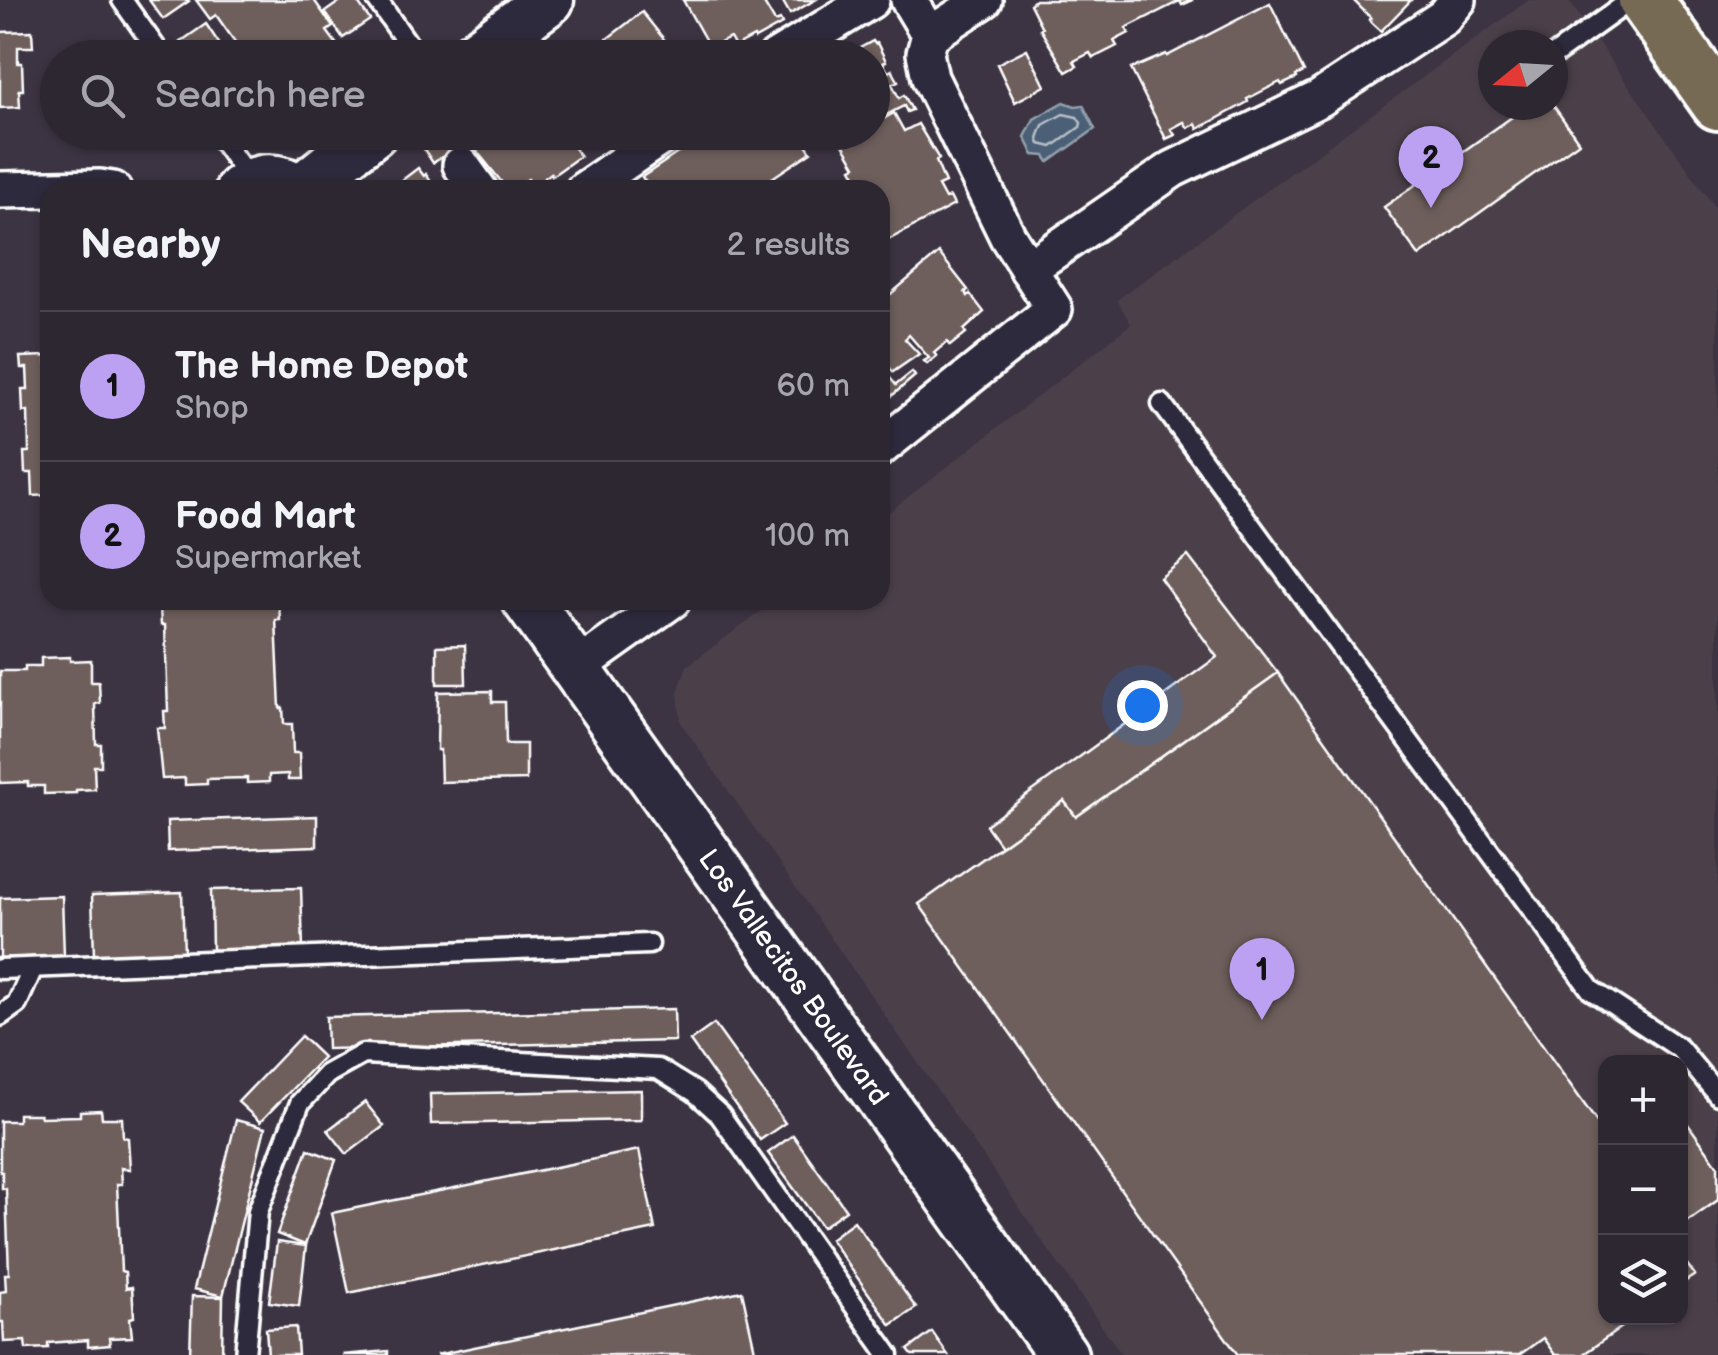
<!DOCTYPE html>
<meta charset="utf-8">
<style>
body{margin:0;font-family:"Balsamiq Sans",sans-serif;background:#352f3a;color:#f1f3f6}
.controls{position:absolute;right:30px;bottom:30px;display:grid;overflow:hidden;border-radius:20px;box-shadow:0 2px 8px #0004}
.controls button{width:90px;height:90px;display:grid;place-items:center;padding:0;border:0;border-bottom:2px solid #48444d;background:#2d2732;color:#f1f3f6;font:50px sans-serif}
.compass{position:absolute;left:1478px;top:30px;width:90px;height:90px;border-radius:50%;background:#2d2732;box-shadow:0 2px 8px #0004;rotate:252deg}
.you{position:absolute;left:1142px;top:705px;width:35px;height:35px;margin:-25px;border:8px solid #fff;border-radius:50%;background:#1a73e8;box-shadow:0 0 0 15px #1a73e833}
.badge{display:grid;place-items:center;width:65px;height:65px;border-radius:50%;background:#bca0f2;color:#111;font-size:32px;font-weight:700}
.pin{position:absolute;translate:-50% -82px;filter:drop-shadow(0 2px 5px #0008)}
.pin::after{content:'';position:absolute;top:52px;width:35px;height:30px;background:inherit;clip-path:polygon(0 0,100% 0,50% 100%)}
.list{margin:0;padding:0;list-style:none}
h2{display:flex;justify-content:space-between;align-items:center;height:130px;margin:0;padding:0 40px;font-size:42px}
h2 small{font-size:32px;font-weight:400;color:#a7a5ac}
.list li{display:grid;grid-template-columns:65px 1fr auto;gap:30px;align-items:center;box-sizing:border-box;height:150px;padding:0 40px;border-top:2px solid #48444d}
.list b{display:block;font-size:38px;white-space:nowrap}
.list p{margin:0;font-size:32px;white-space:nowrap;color:#a7a5ac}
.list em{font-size:32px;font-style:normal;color:#a7a5ac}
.icon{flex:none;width:55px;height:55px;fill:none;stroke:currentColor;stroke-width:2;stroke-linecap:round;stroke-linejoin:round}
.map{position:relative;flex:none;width:1718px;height:1355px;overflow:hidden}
.search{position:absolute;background:#2d2732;box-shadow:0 2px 8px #0004;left:40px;top:40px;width:850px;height:110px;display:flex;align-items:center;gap:25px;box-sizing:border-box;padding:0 35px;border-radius:55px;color:#a7a5ac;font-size:38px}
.panel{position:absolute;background:#2d2732;box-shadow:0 2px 8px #0004;left:40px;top:180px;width:850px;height:430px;border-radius:30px}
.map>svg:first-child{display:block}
</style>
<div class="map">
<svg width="1718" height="1355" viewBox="0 0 1718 1355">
<rect width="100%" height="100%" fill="#3c3443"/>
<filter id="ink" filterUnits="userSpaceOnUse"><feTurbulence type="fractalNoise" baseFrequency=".01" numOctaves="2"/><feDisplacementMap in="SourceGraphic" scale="20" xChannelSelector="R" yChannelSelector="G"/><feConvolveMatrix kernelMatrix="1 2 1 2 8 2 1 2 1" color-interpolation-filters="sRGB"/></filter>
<g filter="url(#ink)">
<path fill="#4b414a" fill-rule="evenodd" d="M1529 0H1568L1718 212V1355H1122L681 723 678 692 687 666 776 600H880V519L1131 324 1117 300ZM1493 45H1553V105H1493ZM1606 1062H1680V1318H1606Z"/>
<polygon fill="#4b6076" stroke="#93a0ad" stroke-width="2.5" points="1064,102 1075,106 1083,105 1095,129 1049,162 1045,156 1034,155 1025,137 1034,119"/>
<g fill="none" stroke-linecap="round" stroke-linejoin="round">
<polygon stroke="#b7bfc8" stroke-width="2.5" points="1063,114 1077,117 1081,123 1080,127 1052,147 1040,144 1038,138 1043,125"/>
</g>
<g fill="#6e5e5b" stroke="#fff" stroke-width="2.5">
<polygon points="149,0 188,0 189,1 163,19"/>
<polygon points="196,0 314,0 333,27 327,31 338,46 322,58 237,58 229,46 235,42 216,15 210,19"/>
<polygon points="342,0 356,0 370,20 343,38 325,12"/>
<polygon points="683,0 762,0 775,22 780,20 782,24 755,39 754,37 735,47 730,38 716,45 721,54 715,57"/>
<polygon points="782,0 815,0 790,14"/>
<polygon points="1035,0 1193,0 1182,5 1180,1 1126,28 1129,33 1114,41 1117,46 1093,58 1090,53 1074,61 1077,66 1066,72 1040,29 1042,28 1030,4"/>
<polygon points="1355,0 1411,0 1381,31 1369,20 1371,18 1354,1"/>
<polygon points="1270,3 1304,72 1296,76 1297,78 1282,85 1280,82 1247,99 1248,102 1198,129 1196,124 1188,128 1184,122 1171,129 1175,135 1166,139 1131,69 1166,54 1167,56"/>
<polygon points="642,12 675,53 672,55 673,58 582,58"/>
<polygon points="206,24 224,51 214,58 190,58 180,42"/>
<polygon points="32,31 33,47 18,47 18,63 22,63 23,90 19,90 20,107 0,108 0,32"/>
<polygon points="873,41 875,44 877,43 886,61 883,63 888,72 892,70 898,81 892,84 899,98 904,95 912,110 907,112 904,106 884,116 885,118 894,113 904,131 918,124 939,159 936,161 945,183 938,186 945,199 950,197 954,205 886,241 880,230 880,190 864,190 852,168 856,166 836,132 872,132 872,58 836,58 844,53 845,56"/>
<polygon points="1027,49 1045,86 1015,102 997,64"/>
<polygon points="1529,105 1553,105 1579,142 1419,256 1384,207"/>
<polygon points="449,132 460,145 433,163 424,149"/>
<polygon points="475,132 583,132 570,143 580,156 552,176 551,173 534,186 528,179 515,188 516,190 508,190 475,149 477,148 469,137"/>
<polygon points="709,132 798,132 802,138 799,140 801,143 804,141 811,152 754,190 651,190 642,177"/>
<polygon points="418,168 424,176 426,174 436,190 389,190"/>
<polygon points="939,253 968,290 965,292 968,296 970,294 984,312 964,330 966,333 950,346 947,342 934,353 937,356 927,364 924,361 929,358 909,335 905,339 919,354 893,372 885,362 883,364 880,360 880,303"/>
<polygon points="47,356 47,364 50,364 50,495 33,496 32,473 25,473 24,452 29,452 28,411 23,412 22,389 28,389 27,368 21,368 20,357"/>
<polygon points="880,366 896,385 912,372 915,376 880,406"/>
<polygon points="1188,556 1278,673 1076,817 1064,801 1001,846 986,825 1217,657 1160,578"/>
<polygon points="153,600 287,600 287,603 279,603 280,620 276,620 280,708 283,708 284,724 292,724 293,753 299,753 300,780 288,780 288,774 269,775 269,782 247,783 247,778 207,779 207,784 185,785 185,778 162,779 157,728 165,728 164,711 168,711 165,625 161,625 160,608 153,608"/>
<polygon points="465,645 466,684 437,684 437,646"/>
<polygon points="70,657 70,661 91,660 91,682 99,682 100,703 95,704 96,744 101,744 101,766 94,766 95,789 76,790 76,793 44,794 44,786 28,786 28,782 0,783 0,671 25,671 25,666 41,666 41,658"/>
<polygon points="1278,673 1606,1135 1606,1318 1635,1318 1582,1355 1555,1355 1543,1338 1519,1355 1238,1355 919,904 1064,801 1076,817"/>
<polygon points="492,691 492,702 505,702 506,744 526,744 526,780 441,782 440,750 437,750 438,692"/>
<polygon points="317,816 317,846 168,851 167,821"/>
<polygon points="301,888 303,948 212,950 211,890"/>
<polygon points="182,892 184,953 94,955 92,895"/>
<polygon points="62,896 64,956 0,958 0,898"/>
<polygon points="674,1009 675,1041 327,1049 326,1017"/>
<polygon points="714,1024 785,1123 760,1140 690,1041"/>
<polygon points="301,1036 323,1057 260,1122 238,1102"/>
<polygon points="641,1090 641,1120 431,1124 430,1094"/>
<polygon points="365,1102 384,1126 347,1154 328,1130"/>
<polygon points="101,1110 102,1118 122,1118 123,1137 128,1138 130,1169 121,1168 122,1184 117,1184 121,1271 125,1272 126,1288 132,1287 134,1317 130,1318 132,1337 109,1338 110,1345 88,1347 88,1340 48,1343 48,1348 26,1349 25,1341 4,1342 3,1322 0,1322 0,1292 6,1291 5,1274 9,1274 6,1189 2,1188 2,1172 0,1172 0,1121 18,1121 18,1114 40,1114 41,1117 80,1116 80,1111"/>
<polygon points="1680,1113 1718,1166 1718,1200 1680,1227"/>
<polygon points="236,1120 265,1128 223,1296 194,1289"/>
<polygon points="793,1135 846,1210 822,1227 768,1153"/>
<polygon points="308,1149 336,1160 305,1245 277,1234"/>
<polygon points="639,1150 655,1229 349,1293 332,1213"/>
<polygon points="854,1221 916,1308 891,1325 830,1239"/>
<polygon points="277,1242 306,1246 299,1306 269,1302"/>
<polygon points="1680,1255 1695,1275 1680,1285"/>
<polygon points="742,1291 756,1355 436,1355"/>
<polygon points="192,1296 223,1297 222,1355 190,1355"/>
<polygon points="296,1327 298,1355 268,1355 266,1329"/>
<polygon points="932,1332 948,1355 912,1355 908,1350"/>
<polygon points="388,1351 388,1355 342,1355"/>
</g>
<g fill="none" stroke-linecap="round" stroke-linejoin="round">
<defs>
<g id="lane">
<polyline points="122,0 163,58"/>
<polyline points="377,0 418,58"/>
<polyline points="1553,56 1631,0"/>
<polyline points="216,132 251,181"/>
<polyline points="1162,404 1591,990 1679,1048 1718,1095"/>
<polyline points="0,969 649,944"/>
<polyline points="0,1016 17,1004 33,968"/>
<polyline points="245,1355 258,1211 300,1103 327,1074 363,1054 658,1069 695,1092 720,1115 889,1355"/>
</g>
<g id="street">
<polyline points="909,0 930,35"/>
<polyline points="776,58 871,0"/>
<polyline points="461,165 479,190"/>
<polyline points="0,190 100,188 113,190"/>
<polyline points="584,190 668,132"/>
<polyline points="1028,269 1173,169 1319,99 1444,17 1458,0"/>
<polyline points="880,448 1054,309 1008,237 930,78 925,53 930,35 984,0"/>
<polyline points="575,669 672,600"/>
</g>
<g id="secondary">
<polyline points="471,58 549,0"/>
<path d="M240 190C260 176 279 176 300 190"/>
<polyline points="300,190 373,132"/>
<path id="s1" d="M527 600 1063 1355"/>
</g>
<polyline id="primary" points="1645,0 1718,103"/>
</defs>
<use href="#lane" stroke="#fff" stroke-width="25"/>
<use href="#street" stroke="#fff" stroke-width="42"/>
<use href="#secondary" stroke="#fff" stroke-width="55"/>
<use href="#primary" stroke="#fff" stroke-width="60"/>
<use href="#lane" stroke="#2f2a3d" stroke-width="18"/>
<use href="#street" stroke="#2f2a3d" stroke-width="35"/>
<use href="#secondary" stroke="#2f2a3d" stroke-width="48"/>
<use href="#primary" stroke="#776a54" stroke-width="52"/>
</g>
</g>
<g text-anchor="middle" stroke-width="8" stroke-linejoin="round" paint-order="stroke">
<g font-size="28" fill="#fff" stroke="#2f2a3d">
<text dy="10" stroke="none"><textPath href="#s1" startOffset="462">Los Vallecitos Boulevard</textPath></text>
</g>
</g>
</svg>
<div class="controls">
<button>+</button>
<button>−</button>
<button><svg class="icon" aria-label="layers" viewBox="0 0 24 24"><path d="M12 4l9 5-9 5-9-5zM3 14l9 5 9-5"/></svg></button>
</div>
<svg class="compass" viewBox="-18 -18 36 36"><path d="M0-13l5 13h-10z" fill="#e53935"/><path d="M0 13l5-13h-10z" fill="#a7a5ac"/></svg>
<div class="you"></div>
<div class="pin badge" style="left:1262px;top:1020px">1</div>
<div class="pin badge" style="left:1431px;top:208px">2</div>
<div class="search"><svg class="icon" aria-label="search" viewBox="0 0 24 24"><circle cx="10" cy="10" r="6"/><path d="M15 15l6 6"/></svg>Search here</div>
<section class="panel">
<h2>Nearby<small>2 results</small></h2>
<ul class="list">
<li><span class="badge">1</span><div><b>The Home Depot</b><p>Shop</p></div><em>60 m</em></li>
<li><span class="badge">2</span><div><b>Food Mart</b><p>Supermarket</p></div><em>100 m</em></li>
</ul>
</section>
</div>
